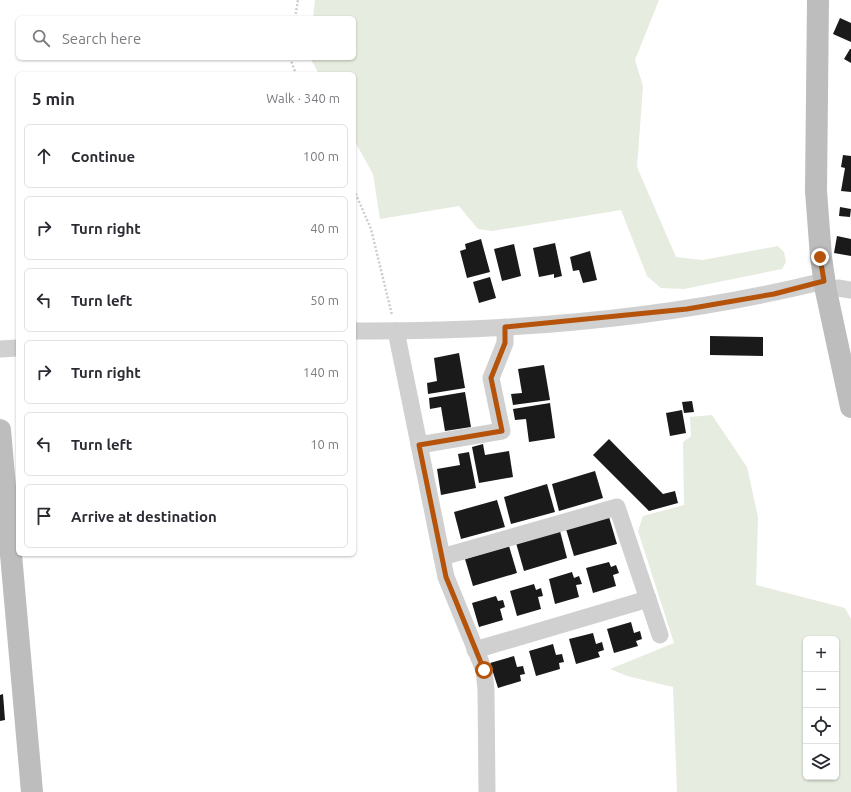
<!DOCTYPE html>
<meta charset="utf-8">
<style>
body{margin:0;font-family:Ubuntu,sans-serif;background:#f2f2f3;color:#2b2b33}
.controls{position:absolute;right:12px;bottom:12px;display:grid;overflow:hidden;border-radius:6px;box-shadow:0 1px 3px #0004}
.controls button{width:36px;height:36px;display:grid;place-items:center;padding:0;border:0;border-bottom:1px solid #e1e1e2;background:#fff;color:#2b2b33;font:20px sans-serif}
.stop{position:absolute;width:12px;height:12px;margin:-9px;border:3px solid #b45309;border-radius:50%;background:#fff}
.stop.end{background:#b45309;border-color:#fff;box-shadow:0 1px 4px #0008}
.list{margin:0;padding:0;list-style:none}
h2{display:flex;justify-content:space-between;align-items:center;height:52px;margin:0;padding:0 16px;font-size:17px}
h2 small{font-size:13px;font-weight:400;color:#7c7c81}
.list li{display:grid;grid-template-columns:26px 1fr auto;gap:12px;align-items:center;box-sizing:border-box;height:64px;margin:0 8px 8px;padding:0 8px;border:1px solid #e1e1e2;border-radius:6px}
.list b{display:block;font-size:15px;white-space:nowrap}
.list em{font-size:13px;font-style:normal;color:#7c7c81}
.icon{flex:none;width:22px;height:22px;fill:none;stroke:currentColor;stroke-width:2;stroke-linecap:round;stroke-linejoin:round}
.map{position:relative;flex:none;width:851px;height:792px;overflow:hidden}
.search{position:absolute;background:#fff;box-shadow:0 1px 3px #0004;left:16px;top:16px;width:340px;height:44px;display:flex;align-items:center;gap:10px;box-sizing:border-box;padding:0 14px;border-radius:6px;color:#7c7c81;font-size:15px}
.panel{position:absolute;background:#fff;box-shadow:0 1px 3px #0004;left:16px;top:72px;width:340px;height:484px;border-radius:6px}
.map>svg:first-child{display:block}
</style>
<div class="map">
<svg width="851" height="792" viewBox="0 0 851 792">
<rect width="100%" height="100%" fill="#fff"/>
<g fill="#e6ecdf" fill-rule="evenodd">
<polygon points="315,0 659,0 635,60 643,86 637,167 676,257 703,260 778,246 784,252 786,262 782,269 684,289 661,288 647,276 621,210 492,231 478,229 459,206 380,219 373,174 354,140 354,74 319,74 310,58 354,58 354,18 313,18"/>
<path d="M712 415 747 467 758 517 756 585 845 608 851 619V792H677L673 687 627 676 610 669 674 643 638 531 643 516 684 505 683 442 691 436 690 417ZM806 639H836V777H806Z"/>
</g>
<g fill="#1a1a1a">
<polygon points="840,18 851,23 851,42 833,34"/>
<polygon points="850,49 851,49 851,63 844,59"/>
<polygon points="843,155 851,156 851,192 841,191 845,168 841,167"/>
<polygon points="840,207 851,209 850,217 839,216"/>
<polygon points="837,236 851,239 851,256 834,253"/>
<polygon points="481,239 490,272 467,278 460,251 466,249 465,244"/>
<polygon points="555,243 562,276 554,278 554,274 539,277 533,248"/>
<polygon points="514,244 521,276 502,281 494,249"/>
<polygon points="590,251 597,280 583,283 579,270 573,271 570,257"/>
<polygon points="490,277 496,298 479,303 473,282"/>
<polygon points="710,336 763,337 763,356 710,355"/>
<polygon points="459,353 465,388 428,394 427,383 437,381 434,358"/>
<polygon points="544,365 550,400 513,405 511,394 522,393 518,369"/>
<polygon points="465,392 471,427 445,431 441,407 430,409 429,398"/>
<polygon points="692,401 694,412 684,413 682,402"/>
<polygon points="550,403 555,438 529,442 526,419 515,420 513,409"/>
<polygon points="682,410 686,433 670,436 666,413"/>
<polygon points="609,439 663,494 675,491 678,503 649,511 593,455"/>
<polygon points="483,444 485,455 509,451 513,477 479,483 472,447"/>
<polygon points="469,452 476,488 441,495 437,469 460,465 458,454"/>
<polygon points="595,471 603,498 559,511 552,484"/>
<polygon points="547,484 555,512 511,524 504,497"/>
<polygon points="497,500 505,527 461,539 454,512"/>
<polygon points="609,517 617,544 574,556 566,529"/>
<polygon points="560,531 567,558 524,571 516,543"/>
<polygon points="509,546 517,573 473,586 465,559"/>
<polygon points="609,562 611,567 616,565 619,573 613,575 616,586 593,593 586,568"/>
<polygon points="572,572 574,578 579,576 582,584 576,585 579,597 555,604 549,579"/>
<polygon points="534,584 536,590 541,588 543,596 538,597 541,609 517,616 510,591"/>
<polygon points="496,596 498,601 503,600 505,607 500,609 503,620 479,627 472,603"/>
<polygon points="631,622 634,633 640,631 642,639 636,641 638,646 614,653 607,629"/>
<polygon points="593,633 596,644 602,642 604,650 598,652 600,657 576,664 569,639"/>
<polygon points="553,644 556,655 562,654 564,662 559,663 560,669 536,676 529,651"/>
<polygon points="514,656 517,667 523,666 525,674 520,675 521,681 498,688 490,663"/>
<polygon points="3,694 5,720 0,721 0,695"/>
</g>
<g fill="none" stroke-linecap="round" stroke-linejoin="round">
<g stroke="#cdcdcd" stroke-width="2.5" stroke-dasharray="2 2" stroke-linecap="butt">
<polyline points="295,18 298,0"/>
<polyline points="290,58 296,74"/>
<polyline points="354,190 371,229 392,315"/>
</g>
<g stroke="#d0d0d0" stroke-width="17">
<polyline points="826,291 838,288 851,290"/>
<path d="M354 331C509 332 674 318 824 281"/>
<polyline points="396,331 446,577 484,670 486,690 487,792"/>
<polyline points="0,349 18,348"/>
<polyline points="419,445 502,431 491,378 505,343 505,327"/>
<polyline points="442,557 617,507 660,635"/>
<polyline points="475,650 648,599"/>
</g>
<g stroke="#bdbdbd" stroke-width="22">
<polyline points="818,0 816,191 821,257 826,291 851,407"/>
<polyline points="0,430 32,792"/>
</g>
</g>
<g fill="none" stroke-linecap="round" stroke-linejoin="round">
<polyline stroke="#b45309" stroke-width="5" points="484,670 446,577 419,445 502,431 491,378 505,343 505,327 687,309 774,294 824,281 820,257"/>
</g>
</svg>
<div class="controls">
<button>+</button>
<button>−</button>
<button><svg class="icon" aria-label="locate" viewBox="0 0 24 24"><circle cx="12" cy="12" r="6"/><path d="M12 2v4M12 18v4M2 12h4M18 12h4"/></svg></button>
<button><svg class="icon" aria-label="layers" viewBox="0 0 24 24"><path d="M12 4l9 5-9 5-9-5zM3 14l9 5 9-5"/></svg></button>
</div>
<div class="stop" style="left:484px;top:670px"></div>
<div class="stop end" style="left:820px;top:257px"></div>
<div class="search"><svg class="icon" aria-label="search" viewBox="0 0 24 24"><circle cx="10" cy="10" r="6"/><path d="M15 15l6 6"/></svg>Search here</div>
<section class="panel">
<h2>5 min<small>Walk · 340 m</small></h2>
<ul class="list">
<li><svg class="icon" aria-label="ahead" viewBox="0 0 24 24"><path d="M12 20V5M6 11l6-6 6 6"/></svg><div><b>Continue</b></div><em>100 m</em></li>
<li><svg class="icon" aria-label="right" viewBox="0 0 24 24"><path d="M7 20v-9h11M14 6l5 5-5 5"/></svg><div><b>Turn right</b></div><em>40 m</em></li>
<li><svg class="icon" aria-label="left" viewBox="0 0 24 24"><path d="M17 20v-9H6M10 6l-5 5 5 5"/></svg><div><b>Turn left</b></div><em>50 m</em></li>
<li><svg class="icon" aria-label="right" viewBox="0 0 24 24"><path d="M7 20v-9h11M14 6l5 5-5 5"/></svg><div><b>Turn right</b></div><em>140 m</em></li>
<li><svg class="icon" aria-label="left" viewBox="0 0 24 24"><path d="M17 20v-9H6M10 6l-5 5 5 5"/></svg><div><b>Turn left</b></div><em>10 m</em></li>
<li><svg class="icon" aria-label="arrive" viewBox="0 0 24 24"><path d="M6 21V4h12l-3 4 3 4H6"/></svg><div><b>Arrive at destination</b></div></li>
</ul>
</section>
</div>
